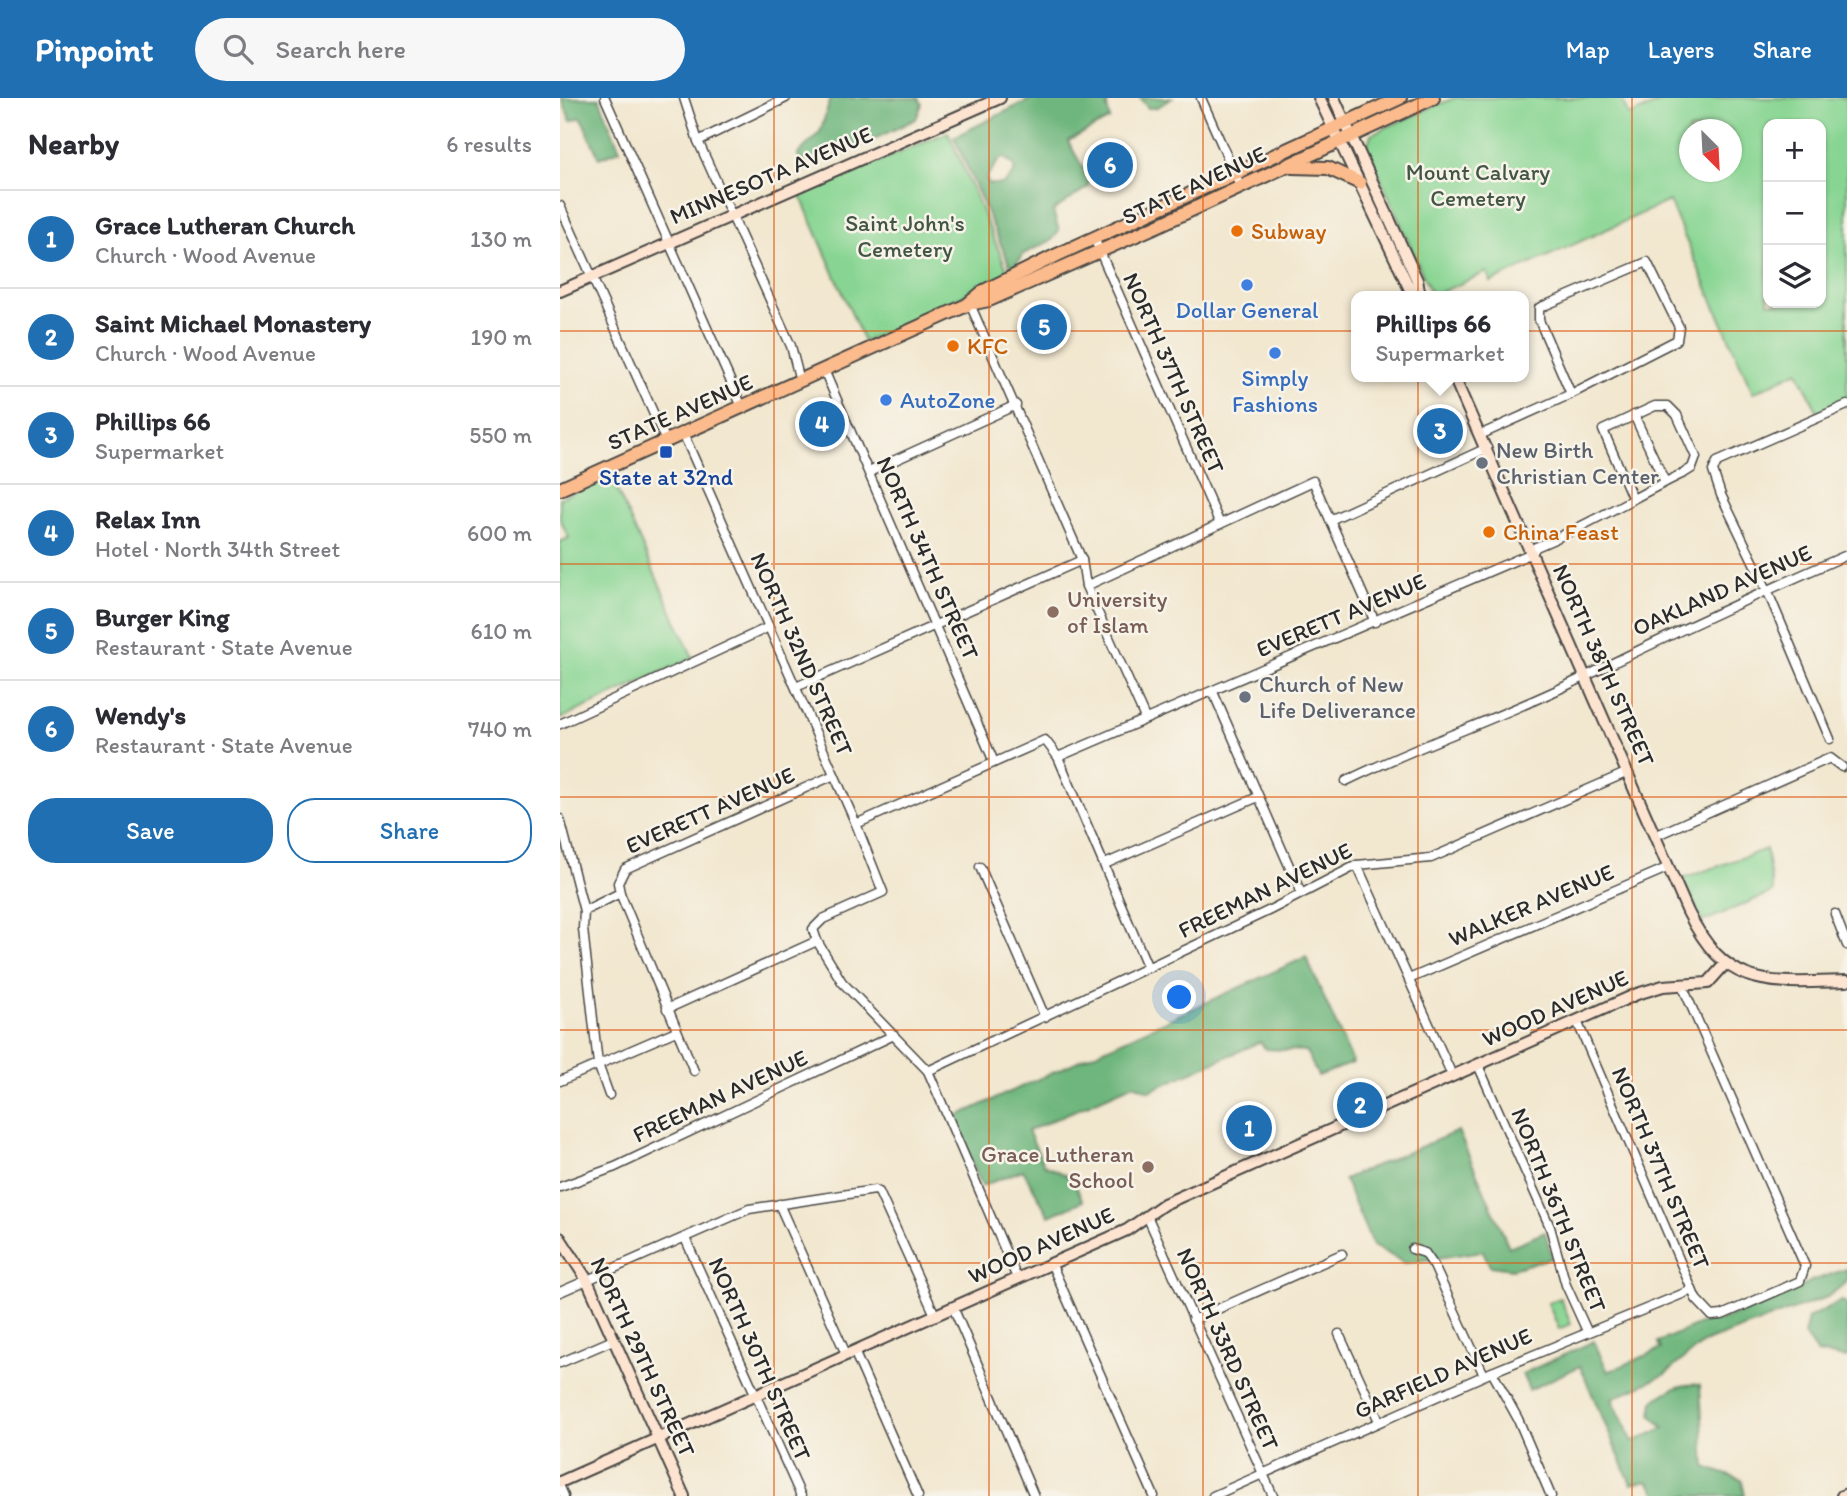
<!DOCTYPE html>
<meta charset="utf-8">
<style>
body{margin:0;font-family:Itim,sans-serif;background:#f7f7f7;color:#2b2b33}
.controls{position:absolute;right:21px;top:21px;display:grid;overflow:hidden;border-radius:14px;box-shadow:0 2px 5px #0004}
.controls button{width:63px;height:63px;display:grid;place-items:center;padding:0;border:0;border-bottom:2px solid #e1e1e2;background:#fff;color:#2b2b33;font:35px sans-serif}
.compass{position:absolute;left:1119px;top:21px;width:63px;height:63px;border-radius:50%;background:#fff;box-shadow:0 2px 5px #0004;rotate:156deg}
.you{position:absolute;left:620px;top:900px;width:24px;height:24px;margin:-18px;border:5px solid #fff;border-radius:50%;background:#1a73e8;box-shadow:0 0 0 10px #1a73e833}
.badge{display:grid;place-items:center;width:46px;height:46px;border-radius:50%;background:#1f6fb2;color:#fff;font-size:23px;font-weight:700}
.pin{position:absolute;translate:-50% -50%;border:4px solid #fff;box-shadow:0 2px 7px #0006}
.popup{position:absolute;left:791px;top:193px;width:178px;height:91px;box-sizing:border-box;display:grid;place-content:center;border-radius:14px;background:#fff;filter:drop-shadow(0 2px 5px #0005);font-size:23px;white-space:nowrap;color:#7c7c81}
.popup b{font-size:26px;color:#2b2b33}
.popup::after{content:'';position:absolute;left:50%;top:100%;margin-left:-14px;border:14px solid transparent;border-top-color:#fff}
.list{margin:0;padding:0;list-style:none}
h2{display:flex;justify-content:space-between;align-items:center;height:91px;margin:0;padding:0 28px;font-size:30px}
h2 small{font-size:23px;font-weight:400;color:#7c7c81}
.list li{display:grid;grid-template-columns:46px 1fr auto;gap:21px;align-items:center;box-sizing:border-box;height:98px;padding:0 28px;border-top:2px solid #e1e1e2}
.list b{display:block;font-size:26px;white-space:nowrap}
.list p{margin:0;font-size:23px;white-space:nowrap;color:#7c7c81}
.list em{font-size:23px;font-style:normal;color:#7c7c81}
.actions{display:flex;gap:14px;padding:21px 28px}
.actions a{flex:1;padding:16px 0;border:2px solid #1f6fb2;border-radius:28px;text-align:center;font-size:24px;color:#1f6fb2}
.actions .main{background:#1f6fb2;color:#fff}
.icon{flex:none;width:38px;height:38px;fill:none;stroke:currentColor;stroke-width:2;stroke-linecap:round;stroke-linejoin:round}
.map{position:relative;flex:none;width:1287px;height:1398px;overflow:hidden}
header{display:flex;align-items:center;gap:42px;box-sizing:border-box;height:98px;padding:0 35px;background:#1f6fb2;color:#fff}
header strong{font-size:33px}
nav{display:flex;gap:38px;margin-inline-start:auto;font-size:24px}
.search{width:490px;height:63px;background:#f7f7f7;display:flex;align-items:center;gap:18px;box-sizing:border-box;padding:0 24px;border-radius:38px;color:#7c7c81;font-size:26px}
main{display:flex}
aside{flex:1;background:#fff}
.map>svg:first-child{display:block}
</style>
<header>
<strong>Pinpoint</strong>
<div class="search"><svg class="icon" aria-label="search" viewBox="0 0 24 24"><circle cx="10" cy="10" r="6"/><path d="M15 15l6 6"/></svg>Search here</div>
<nav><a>Map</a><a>Layers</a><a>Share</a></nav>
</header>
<main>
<aside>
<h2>Nearby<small>6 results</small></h2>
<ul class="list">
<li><span class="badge">1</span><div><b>Grace Lutheran Church</b><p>Church · Wood Avenue</p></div><em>130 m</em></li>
<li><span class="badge">2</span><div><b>Saint Michael Monastery</b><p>Church · Wood Avenue</p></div><em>190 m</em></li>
<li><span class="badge">3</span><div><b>Phillips 66</b><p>Supermarket</p></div><em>550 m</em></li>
<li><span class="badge">4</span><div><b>Relax Inn</b><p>Hotel · North 34th Street</p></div><em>600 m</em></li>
<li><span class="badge">5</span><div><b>Burger King</b><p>Restaurant · State Avenue</p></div><em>610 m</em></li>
<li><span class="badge">6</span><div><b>Wendy's</b><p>Restaurant · State Avenue</p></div><em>740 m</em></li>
</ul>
<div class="actions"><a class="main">Save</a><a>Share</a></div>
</aside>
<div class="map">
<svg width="1287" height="1398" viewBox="0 0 1287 1398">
<rect width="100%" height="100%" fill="#f7f3e8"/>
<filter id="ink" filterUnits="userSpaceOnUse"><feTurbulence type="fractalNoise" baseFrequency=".0143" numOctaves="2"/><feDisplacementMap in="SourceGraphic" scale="14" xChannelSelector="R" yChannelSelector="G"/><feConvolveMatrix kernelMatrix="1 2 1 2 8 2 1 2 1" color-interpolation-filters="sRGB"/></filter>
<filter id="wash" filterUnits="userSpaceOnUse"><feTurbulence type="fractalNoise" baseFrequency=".00686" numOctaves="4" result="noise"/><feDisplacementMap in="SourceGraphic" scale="28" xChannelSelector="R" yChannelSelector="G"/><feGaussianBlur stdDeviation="1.57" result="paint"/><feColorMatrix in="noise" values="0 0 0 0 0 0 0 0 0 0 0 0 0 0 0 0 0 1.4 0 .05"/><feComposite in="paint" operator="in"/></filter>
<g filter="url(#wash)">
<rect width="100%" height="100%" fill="#f2e7cf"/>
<g fill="#88d593" stroke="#5a805f" stroke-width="2" fill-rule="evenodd">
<path d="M894 0H1061L1069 18 1110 0H1287V302L1258 315 1238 273 1193 295 1109 103 931 184 927 174 872 198 807 49 811 36ZM1208 26H1261V205H1208ZM1129 32H1171V74H1129Z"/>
<polygon points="388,34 449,176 304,244 240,97"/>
<polygon points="50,377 133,560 0,621 0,444 9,440 0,421 0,400"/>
<polygon points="1206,751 1213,794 1142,824 1122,781"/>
<polygon points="1000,1200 1011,1226 999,1231 988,1205"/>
</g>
<g fill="#6eb67d" stroke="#4c7054" stroke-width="2" fill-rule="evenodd">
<polygon points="1,0 39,0 60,52 39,60 21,19 11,23"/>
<path d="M271 0H358L362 6 356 21C330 33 266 68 239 62L238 56 260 34Z"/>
<path d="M473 0H548L547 9 550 21 508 43 529 81 528 89 493 113 499 133 492 142 463 156 452 172 394 39ZM445 60 454 68V76L443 86H429L426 80 440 61Z"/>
<polygon points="580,0 612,0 596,10 588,10"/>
<polygon points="746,859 793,965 758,978 746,953 706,951 700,944 589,993 574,986 468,1033 484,1067 512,1080 523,1103 489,1118 463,1072 422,1088 393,1020"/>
<polygon points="898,1033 949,1149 985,1134 992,1160 952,1171 930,1168 923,1153 845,1165 813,1148 784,1081"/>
<path d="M1287 1171V1184L1267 1199 1143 1245 1104 1277 1052 1301 1073 1344 1104 1330 1091 1317 1093 1304C1107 1292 1122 1284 1140 1287L1145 1369 1182 1382 1185 1398H1099L1088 1383 1071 1386 1020 1268 969 1292 962 1276 1034 1243 1048 1274 1101 1251 1098 1244 1149 1222 1160 1223 1240 1190 1251 1183Z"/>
<polygon points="1281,1203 1287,1205 1287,1260 1257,1255 1244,1237 1248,1220"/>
</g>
</g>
<g filter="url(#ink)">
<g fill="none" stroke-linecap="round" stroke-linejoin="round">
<defs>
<g id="street">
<polyline points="45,0 182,309"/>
<polyline points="124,0 138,43 231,248 240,283"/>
<polyline points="641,0 681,90"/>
<polyline points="138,43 226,0"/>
<polyline points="0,108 106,343"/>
<polyline points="534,140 660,426"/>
<polyline points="410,206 522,462 526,488 585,620"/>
<polyline points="264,272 434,664"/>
<polyline points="1074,317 1105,384"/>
<polyline points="123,335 296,726 323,794 263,821 253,831 257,843 282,884 368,973 457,1180"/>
<polyline points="922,336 1011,296 1117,242 1119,229 1087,164 979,210 979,222 1011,296"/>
<polyline points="309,374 456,307"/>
<polyline points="770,422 927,350"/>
<polyline points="526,488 753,383 815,524"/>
<polyline points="236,589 522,462"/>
<polyline points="653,594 741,795"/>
<polyline points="0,626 209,529"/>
<polyline points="1270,641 1207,492 1161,397 1153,373 1157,364 1287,307"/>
<path d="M498 659 972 455 976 449C1028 428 1073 399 1124 375L1132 370 1136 359 1117 317 1108 308H1095L1043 332 1072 399"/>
<path d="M786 683C861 646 941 620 1016 583 1105 539 1195 497 1287 457"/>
<polyline points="0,721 24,813 23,831 38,966 49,997"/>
<polyline points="296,726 485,642 498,659 588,870"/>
<polyline points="1095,738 1270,660 1282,669"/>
<polyline points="545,766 698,699"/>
<polyline points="797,767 892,977"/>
<polyline points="420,769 485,919"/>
<polyline points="60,795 134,973"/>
<polyline points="24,813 60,795 58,785 65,771 274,677"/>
<polyline points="1275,816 1287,847"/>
<polyline points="849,881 1109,769"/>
<polyline points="107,911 257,843"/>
<polyline points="1017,923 1136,1201 1152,1218 1162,1217 1240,1183 1245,1168 1122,887"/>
<polyline points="918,967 990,1129 1006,1187 1027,1233"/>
<polyline points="368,973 708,813 797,767 871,760 1068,674"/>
<polyline points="0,983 116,933"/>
<polyline points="0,1089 55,1069 334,937"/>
<polyline points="219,1106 286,1256"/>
<polyline points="588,1120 713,1398"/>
<polyline points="125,1140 241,1398"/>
<polyline points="852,1151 865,1155 874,1168 924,1277"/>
<polyline points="491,1165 594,1398"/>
<polyline points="0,1194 189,1111 315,1092 319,1094 375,1217"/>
<polyline points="393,1209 474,1398"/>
<polyline points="633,1222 782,1156"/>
<polyline points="779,1236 819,1323"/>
<polyline points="294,1253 358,1398"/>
<polyline points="0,1265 53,1242"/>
<polyline points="932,1274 958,1321 991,1398"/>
<polyline points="0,1389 4,1398"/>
<polyline points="653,1398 932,1274 1132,1192"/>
</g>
<g id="secondary">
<polyline points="759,0 853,198"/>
<polyline points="774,0 857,182 860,198"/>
<polyline points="0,193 440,0"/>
<path d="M894 279 1128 814C1167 893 1209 885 1287 883"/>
<polyline points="0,1140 27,1182 124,1398"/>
<polyline points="0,1384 567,1132 604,1106 1077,896 1103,888 1148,885 1165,866"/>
<polyline points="1282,1398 1287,1396"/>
</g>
<g id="primary">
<polyline points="732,69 768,70 800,85"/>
<polyline points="414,205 429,202 599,127 873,0"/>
<polyline points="0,391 407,207 424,193 497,157 840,0"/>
</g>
</defs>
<use href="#street" stroke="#494744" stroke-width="11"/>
<use href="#secondary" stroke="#494744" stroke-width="14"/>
<use href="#primary" stroke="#494744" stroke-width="16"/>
<use href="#street" stroke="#fff" stroke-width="8"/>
<use href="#secondary" stroke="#fde4d1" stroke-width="10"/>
<use href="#primary" stroke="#fbbb8c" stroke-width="12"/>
</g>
</g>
<path fill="none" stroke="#df570e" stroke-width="2" stroke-opacity="0.55" d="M214 0V1398M429 0V1398M643 0V1398M858 0V1398M1072 0V1398M0 233H1287M0 466H1287M0 699H1287M0 932H1287M0 1165H1287"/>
<g fill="#e8710a" stroke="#f7f3e8" stroke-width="2.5">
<circle cx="677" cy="133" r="7"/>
<circle cx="393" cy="248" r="7"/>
<circle cx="929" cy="434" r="7"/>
</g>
<g fill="#3f7fe0" stroke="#f7f3e8" stroke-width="2.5">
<circle cx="687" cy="187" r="7"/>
<circle cx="715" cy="255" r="7"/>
<circle cx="326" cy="302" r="7"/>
</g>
<rect fill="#1a4fb4" stroke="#f7f3e8" stroke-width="2.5" x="99" y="347" width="14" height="14" rx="3.5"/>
<g fill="#6b7280" stroke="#f7f3e8" stroke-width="2.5">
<circle cx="922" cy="365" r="7"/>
<circle cx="685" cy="599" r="7"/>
</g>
<g fill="#8d6e63" stroke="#f7f3e8" stroke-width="2.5">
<circle cx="493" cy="514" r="7"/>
<circle cx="588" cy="1069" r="7"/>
</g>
<g text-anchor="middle" stroke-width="5" stroke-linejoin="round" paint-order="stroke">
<g font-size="23" fill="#425645" stroke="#f7f3e8">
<text x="918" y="82">Mount Calvary<tspan x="918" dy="26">Cemetery</tspan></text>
<text x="345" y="133">Saint John's<tspan x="345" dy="26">Cemetery</tspan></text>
</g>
<g font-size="23" fill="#2b2b2b" stroke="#f7f3e8">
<text transform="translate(211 77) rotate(-23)" y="8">MINNESOTA AVENUE</text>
<text transform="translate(634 87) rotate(-25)" y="8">STATE AVENUE</text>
<text transform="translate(614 275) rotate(66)" y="8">NORTH 37TH STREET</text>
<text transform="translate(120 314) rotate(-24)" y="8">STATE AVENUE</text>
<text transform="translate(368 460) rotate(66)" y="8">NORTH 34TH STREET</text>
<text transform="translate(1162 492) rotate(-24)" y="8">OAKLAND AVENUE</text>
<text transform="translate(781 517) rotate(-23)" y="8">EVERETT AVENUE</text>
<text transform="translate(242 556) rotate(66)" y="8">NORTH 32ND STREET</text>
<text transform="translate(1044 567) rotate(66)" y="8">NORTH 38TH STREET</text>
<text transform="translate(150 712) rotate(-24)" y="8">EVERETT AVENUE</text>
<text transform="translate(705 792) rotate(-26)" y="8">FREEMAN AVENUE</text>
<text transform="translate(971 807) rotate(-23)" y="8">WALKER AVENUE</text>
<text transform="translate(995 910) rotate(-24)" y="8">WOOD AVENUE</text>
<text transform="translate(160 998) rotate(-25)" y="8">FREEMAN AVENUE</text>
<text transform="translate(1101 1070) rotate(67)" y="8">NORTH 37TH STREET</text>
<text transform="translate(999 1112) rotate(68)" y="8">NORTH 36TH STREET</text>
<text transform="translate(481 1147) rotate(-24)" y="8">WOOD AVENUE</text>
<text transform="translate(668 1251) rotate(66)" y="8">NORTH 33RD STREET</text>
<text transform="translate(83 1259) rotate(65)" y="8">NORTH 29TH STREET</text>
<text transform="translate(200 1261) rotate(66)" y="8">NORTH 30TH STREET</text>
<text transform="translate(883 1275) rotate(-24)" y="8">GARFIELD AVENUE</text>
</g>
<g font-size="23" fill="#c56008" stroke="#f7f3e8" text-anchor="start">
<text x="691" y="141">Subway</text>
<text x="407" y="256">KFC</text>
<text x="943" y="442">China Feast</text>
</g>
<g font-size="23" fill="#366cbe" stroke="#f7f3e8">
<text x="687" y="220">Dollar General</text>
<text x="715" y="288">Simply<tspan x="715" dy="26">Fashions</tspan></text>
<text x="340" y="310" text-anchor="start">AutoZone</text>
</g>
<g font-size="23" fill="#5b616d" stroke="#f7f3e8" text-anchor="start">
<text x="936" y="360">New Birth<tspan x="936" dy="26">Christian Center</tspan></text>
<text x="699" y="594">Church of New<tspan x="699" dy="26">Life Deliverance</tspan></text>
</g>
<g font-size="23" fill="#164399" stroke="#f7f3e8">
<text x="106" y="387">State at 32nd</text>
</g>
<g font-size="23" fill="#785e54" stroke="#f7f3e8" text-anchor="start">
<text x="507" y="509">University<tspan x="507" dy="26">of Islam</tspan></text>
<text x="574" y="1064" text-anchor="end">Grace Lutheran<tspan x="574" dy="26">School</tspan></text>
</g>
</g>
</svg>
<div class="controls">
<button>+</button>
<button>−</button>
<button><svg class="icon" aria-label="layers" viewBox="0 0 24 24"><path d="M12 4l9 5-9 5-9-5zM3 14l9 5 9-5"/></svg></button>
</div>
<svg class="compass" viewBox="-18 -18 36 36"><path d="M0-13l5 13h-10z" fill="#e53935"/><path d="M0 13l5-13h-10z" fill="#7c7c81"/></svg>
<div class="you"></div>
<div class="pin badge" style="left:689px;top:1030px">1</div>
<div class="pin badge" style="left:800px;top:1007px">2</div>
<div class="pin badge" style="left:880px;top:333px">3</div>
<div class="popup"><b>Phillips 66</b>Supermarket</div>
<div class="pin badge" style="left:262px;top:326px">4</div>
<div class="pin badge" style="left:484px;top:229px">5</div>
<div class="pin badge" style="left:550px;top:67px">6</div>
</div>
</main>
